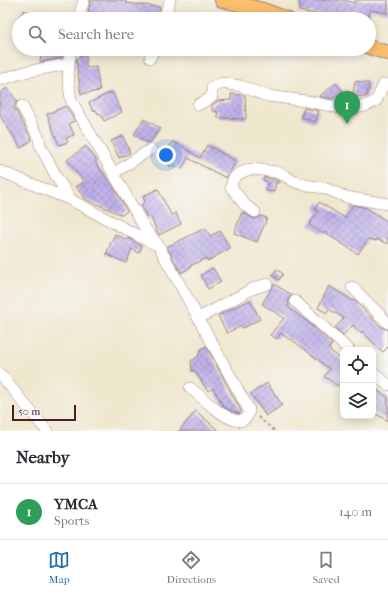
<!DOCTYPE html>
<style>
body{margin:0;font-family:"IM FELL French Canon",serif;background:#f7f7f7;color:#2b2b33}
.controls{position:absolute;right:12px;bottom:12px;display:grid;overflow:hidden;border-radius:8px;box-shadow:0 2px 10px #0003}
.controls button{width:36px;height:36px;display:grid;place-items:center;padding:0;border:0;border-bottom:1px solid #e1e1e2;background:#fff;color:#2b2b33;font:20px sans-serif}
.scale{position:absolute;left:12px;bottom:10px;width:64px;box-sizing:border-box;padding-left:4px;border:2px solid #4a1f2b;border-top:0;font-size:11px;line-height:14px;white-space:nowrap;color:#4a1f2b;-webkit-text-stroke:3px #f6f6f2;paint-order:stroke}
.you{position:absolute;left:166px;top:155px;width:14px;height:14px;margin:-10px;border:3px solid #fff;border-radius:50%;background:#1a73e8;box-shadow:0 0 0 6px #1a73e833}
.badge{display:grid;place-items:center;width:26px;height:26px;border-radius:50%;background:#1f6fb2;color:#fff;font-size:13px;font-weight:700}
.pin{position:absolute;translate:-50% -33px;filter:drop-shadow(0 1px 2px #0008)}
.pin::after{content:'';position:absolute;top:21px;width:14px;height:12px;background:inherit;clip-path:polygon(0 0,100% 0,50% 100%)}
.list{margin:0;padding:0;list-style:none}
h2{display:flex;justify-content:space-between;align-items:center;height:52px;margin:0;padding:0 16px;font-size:17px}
h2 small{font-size:13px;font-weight:400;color:#7c7c81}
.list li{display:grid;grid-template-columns:26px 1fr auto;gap:12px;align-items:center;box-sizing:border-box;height:56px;padding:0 16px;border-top:1px solid #e1e1e2}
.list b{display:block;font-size:15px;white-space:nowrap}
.list p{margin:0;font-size:13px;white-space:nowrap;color:#7c7c81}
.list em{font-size:13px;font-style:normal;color:#7c7c81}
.icon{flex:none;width:22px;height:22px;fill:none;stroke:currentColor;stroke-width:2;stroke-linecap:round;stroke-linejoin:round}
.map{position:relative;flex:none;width:388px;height:431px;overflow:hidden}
.search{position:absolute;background:#fff;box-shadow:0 2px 10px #0003;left:12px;right:12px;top:12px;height:44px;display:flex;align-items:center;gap:10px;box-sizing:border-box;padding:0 14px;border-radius:22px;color:#7c7c81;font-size:15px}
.sheet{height:108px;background:#fff}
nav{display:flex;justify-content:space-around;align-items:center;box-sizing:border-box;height:56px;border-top:1px solid #e1e1e2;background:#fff;font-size:11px;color:#7c7c81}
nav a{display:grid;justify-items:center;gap:2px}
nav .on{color:#1f6fb2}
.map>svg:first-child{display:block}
</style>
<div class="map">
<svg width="388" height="431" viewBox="0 0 388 431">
<defs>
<pattern id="building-cross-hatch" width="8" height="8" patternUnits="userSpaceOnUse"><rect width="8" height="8" fill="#bdb1ea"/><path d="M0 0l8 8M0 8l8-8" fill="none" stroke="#9c8fbe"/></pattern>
</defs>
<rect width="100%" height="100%" fill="#f6f6f2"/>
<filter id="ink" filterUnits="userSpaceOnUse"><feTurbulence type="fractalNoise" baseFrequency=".025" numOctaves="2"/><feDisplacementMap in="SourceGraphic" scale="8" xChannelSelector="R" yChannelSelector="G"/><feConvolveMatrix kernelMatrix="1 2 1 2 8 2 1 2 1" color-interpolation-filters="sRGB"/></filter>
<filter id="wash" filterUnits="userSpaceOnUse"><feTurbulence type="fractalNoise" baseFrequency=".012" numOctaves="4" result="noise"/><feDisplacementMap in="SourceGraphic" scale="16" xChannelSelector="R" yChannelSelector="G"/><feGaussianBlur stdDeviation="0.9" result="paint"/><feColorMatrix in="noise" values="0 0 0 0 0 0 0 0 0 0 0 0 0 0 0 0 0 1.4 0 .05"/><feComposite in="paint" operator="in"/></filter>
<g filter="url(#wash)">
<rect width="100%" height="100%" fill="#f0e7cf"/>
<g id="blocks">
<g fill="url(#building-cross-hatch)">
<polygon points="91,0 119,0 126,1 126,3 160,7 160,8 157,19 132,19 88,12"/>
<polygon points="300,0 344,0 355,3 355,0 388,0 388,13 370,10 369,19 347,15 346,19 326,19 327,16 299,11"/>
<polygon points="24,10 32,14 30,19 19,19"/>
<polygon points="42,49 64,49 62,58 40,62"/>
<polygon points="81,49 86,49 86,68 96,67 100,91 81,94 76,61 77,58 79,58"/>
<polygon points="355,81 369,83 367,97 353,96"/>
<polygon points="336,83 343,91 332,99 321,97 320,96"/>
<polygon points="7,88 17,101 14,107 32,140 21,148 0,116 0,93"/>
<polygon points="112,92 122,112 104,121 100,113 98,114 96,110 93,111 89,103"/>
<polygon points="231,94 245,95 246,119 218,118 217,111 212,111 212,105 218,101 231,100"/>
<polygon points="66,106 75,121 69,123 74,135 66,138 68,142 59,145 47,114"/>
<polygon points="304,108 319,111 315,122 301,117"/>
<polygon points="144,119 160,128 151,142 148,143 134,134"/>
<polygon points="123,136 130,153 119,158 111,141"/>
<polygon points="173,141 200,158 207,145 236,161 226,178 188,158 182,169 175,165 173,168 167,164 169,160 163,157"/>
<polygon points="86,146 97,161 95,162 113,186 127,211 122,215 85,199 76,187 84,182 67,160"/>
<polygon points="264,177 280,181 280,183 276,182 274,192 266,191 268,182 263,180"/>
<polygon points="158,189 171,215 176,213 181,224 159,235 150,216 147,217 141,205 145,202 143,196"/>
<polygon points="319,202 345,218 353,205 367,208 388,222 388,244 376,239 376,241 368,239 358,254 324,232 323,234 309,225 318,211 315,209"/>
<polygon points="242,212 254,219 258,218 261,216 267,218 257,242 234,233"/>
<polygon points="205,228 210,236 220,231 230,248 208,261 206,258 190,266 191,267 181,273 167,247"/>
<polygon points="115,234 127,240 128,238 142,246 139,253 132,249 126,263 106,254"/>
<polygon points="213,268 221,282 208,289 201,275"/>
<polygon points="277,269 283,274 279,280 272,275"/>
<polygon points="274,284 292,295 288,299 289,304 287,306 312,326 332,344 328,349 343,361 343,380 338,386 324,376 330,369 291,339 290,340 281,333 277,339 270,335 284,318 262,304"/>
<polygon points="329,286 353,301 354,300 380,326 388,330 388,347 383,352 362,331 360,333 353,325 343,335 335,328 344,318 329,309 327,313 318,308"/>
<polygon points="250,300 260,319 243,328 241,326 227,333 218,316"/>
<polygon points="206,346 241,411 239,414 224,407 213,388 208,391 194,370 192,372 191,361 199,356 198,354 201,352 200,350"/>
<polygon points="267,383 282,405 266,416 251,394"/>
<polygon points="373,388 388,397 388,421 373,412"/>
<polygon points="196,411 219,431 179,431"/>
</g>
</g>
</g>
<g filter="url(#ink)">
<use href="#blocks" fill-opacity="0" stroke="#9d837d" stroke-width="1"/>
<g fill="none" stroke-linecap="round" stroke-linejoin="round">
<defs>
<g id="minor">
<polyline points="78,19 84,0"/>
<polyline points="164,19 170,0"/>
<path d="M71 49C67 69 68 80 71 100L146 230 158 245 249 410C246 431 224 416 213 407 205 401 198 394 190 388"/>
<polyline points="150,58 154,49"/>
<polyline points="0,80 25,72 68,64"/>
<polyline points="198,105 212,97 212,88 222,83 241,86 267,96 307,101 346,109 365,106 376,101 384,84 388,84"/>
<polyline points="22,106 39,138 40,145 57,178 71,200 135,234 155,244"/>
<polyline points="0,171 71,200"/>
<polyline points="114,173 151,149"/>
<polyline points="255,212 245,205 231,187 233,179 238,174 250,169 262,170 276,172 284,175 293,181 305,185 324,188 346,197 388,204"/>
<polyline points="352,287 388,323"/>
<polyline points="295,301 349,350"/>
<polyline points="199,318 252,289 267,284"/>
<polyline points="373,372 388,385"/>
<polyline points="0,374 47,431"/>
</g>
<g id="major">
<polyline points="222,0 263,10 287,19"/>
<polyline points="369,47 388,53"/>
</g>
</defs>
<use href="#minor" stroke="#9d837d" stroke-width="12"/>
<use href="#major" stroke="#9d837d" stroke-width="16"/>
<polyline stroke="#9d837d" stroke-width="1.5" stroke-dasharray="3 3" stroke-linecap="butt" points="258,417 275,431"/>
<use href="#minor" stroke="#fff" stroke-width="11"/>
<use href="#major" stroke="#fabe6d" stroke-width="14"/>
</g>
</g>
</svg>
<div class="controls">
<button><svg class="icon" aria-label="locate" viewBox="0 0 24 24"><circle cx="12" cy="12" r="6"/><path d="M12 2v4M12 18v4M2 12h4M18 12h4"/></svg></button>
<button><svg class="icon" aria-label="layers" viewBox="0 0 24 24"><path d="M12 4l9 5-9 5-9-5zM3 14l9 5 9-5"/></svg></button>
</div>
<div class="scale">50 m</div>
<div class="you"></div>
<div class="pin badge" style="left:347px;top:124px;background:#2e9e5b">1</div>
<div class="search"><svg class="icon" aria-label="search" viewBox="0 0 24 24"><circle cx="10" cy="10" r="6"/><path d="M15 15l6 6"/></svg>Search here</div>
</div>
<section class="sheet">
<h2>Nearby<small></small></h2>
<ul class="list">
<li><span class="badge" style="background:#2e9e5b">1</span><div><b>YMCA</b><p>Sports</p></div><em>140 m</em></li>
</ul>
</section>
<nav>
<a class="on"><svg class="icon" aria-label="map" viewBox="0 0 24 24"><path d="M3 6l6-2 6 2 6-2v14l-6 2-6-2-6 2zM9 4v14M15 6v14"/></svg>Map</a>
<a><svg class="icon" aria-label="directions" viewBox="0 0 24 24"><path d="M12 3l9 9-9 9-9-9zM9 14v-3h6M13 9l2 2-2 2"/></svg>Directions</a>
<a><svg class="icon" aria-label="saved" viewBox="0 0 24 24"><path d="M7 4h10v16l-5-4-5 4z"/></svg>Saved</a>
</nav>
